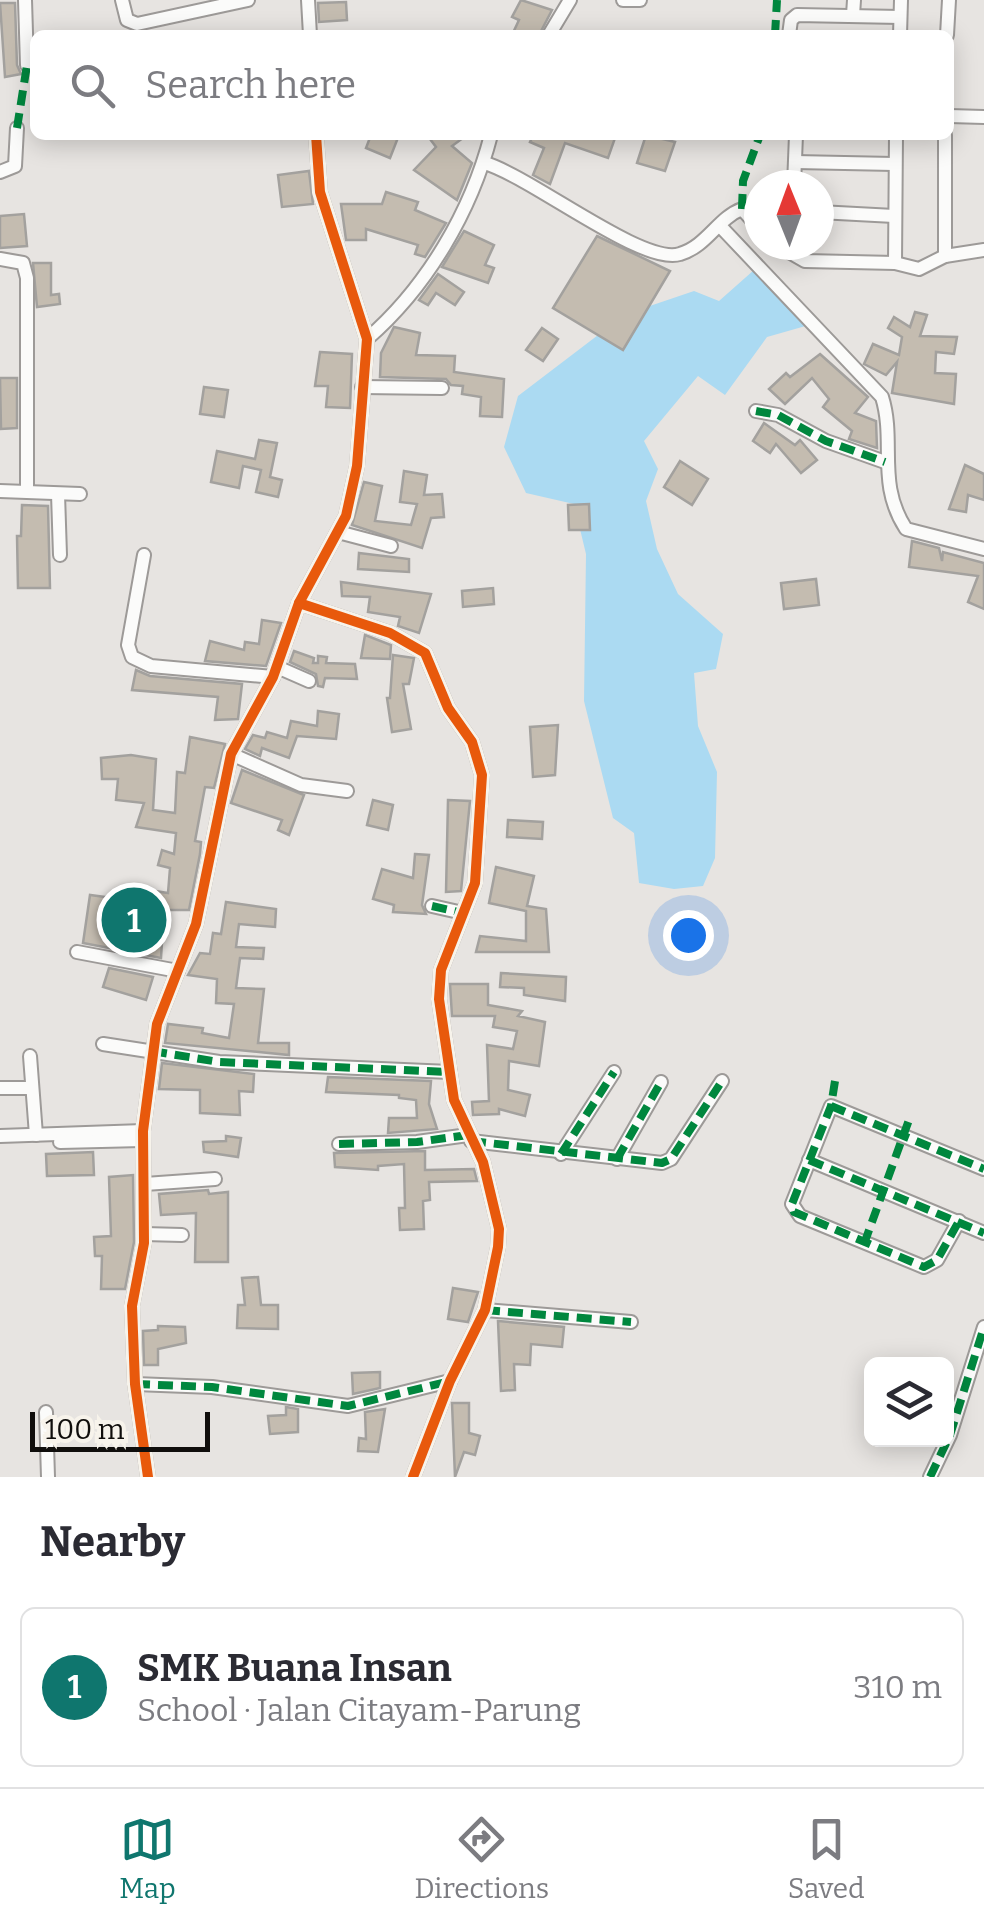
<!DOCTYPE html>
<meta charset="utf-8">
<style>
body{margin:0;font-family:Bitter,serif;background:#f2f2f3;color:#2b2b33}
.controls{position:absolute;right:30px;bottom:30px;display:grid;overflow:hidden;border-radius:15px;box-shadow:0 5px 25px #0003}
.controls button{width:90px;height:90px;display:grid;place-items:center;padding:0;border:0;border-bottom:2px solid #e1e1e2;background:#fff;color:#2b2b33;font:50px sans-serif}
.compass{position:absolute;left:744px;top:170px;width:90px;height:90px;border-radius:50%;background:#fff;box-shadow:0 5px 25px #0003;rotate:359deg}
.scale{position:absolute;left:30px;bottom:25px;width:180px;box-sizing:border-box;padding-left:10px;border:5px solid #100e0c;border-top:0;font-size:28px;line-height:35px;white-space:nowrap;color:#100e0c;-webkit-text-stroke:8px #f7f3eb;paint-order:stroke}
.you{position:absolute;left:688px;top:935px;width:35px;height:35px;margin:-25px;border:8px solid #fff;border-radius:50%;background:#1a73e8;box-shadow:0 0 0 15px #1a73e833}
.badge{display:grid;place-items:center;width:65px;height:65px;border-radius:50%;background:#0f766e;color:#fff;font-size:32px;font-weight:700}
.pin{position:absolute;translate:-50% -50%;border:5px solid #fff;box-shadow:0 2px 10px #0006}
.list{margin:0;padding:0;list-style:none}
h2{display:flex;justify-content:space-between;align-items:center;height:130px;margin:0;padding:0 40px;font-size:42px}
h2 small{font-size:32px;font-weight:400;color:#7c7c81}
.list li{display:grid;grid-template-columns:65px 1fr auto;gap:30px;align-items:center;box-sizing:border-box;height:160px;margin:0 20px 20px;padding:0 20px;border:2px solid #e1e1e2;border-radius:15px}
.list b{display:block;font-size:38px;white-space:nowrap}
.list p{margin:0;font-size:32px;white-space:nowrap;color:#7c7c81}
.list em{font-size:32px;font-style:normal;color:#7c7c81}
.icon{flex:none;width:55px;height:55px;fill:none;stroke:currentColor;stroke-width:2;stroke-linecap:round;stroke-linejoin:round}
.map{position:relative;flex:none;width:984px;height:1477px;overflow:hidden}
.search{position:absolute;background:#fff;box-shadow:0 5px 25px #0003;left:30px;right:30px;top:30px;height:110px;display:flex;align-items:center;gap:25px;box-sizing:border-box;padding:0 35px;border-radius:15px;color:#7c7c81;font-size:38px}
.sheet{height:310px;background:#fff}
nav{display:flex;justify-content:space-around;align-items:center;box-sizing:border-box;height:140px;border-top:2px solid #e1e1e2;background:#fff;font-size:28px;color:#7c7c81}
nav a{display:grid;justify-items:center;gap:5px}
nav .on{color:#0f766e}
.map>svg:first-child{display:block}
</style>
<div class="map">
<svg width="984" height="1477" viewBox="0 0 984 1477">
<rect width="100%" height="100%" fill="#e7e4e1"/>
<polygon fill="#abdaf2" points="754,270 809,325 767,337 725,395 698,376 644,441 658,469 646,501 657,549 678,594 723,634 716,669 694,673 698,726 717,772 715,858 703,886 674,889 639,883 634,833 613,818 584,701 586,554 574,504 526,493 504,447 518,396 606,329 638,310 694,291 719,301"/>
<g fill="#c4bcb0" stroke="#a3a19e" stroke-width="2.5">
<polygon points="521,0 552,10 539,35 512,35 519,20 512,17"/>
<polygon points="346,2 347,20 319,22 318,3"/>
<polygon points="0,3 15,3 17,65 21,74 5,77"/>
<polygon points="371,135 399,135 390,158 366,148"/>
<polygon points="427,135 467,135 452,146 472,163 457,200 414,170 436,147"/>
<polygon points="533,135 607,135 615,138 608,158 565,143 550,184 533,175 544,148 530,142"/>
<polygon points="646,135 675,142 665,171 637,163"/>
<polygon points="309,171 313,204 282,207 278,175"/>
<polygon points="386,192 418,202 415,210 446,223 425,257 415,254 418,245 366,229 366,240 346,240 341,204 382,204"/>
<polygon points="24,214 27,246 0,248 0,216"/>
<polygon points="464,231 494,245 485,265 494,268 488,283 442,267"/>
<polygon points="597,236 670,271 623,350 553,308"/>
<polygon points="33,263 51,263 51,295 59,294 60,304 37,307"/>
<polygon points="438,274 464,292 455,305 436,293 428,305 419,300"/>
<polygon points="915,312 927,315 920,336 957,337 954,354 936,352 935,373 956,374 954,404 892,393 897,362 886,375 864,364 873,344 899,355 902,337 888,328 894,317 910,327"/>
<polygon points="394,327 420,333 416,355 455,356 454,372 504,379 502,417 480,416 481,397 462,394 463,386 451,385 446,379 380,377 381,353"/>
<polygon points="542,328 558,339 543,361 526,350"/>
<polygon points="320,352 352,354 350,408 326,407 328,386 315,386"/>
<polygon points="820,354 868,397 855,413 876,421 877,448 849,439 852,431 823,407 829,399 812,378 785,404 769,389 786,373 790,377"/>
<polygon points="0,378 17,378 17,428 1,429"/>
<polygon points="204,387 228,390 224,417 200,414"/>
<polygon points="764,423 795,445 800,440 817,460 801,473 776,444 770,453 753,441"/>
<polygon points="259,440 277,443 270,477 282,480 278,497 256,492 261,470 243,466 239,488 211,482 217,451 255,459"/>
<polygon points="680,461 708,479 692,505 664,487"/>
<polygon points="965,465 984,474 984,500 968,495 966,512 949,509"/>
<polygon points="404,471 427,475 424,495 442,494 444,517 431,518 422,548 352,525 364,482 382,486 375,521 411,525 417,504 400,502"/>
<polygon points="589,504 590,530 569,530 568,505"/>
<polygon points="22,505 48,506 50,588 18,588 17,536 21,536"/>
<polygon points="912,541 939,548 942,561 943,552 984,563 984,609 968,602 978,576 909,567"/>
<polygon points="359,553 409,559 409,572 358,569"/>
<polygon points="816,579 819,605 784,609 781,583"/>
<polygon points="341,582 431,594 419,633 398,626 400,617 368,612 370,597 342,596"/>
<polygon points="493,588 494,604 463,607 462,591"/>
<polygon points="262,620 281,623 266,666 205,661 210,641 244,650 245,642 259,644"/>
<polygon points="365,635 391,645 390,659 361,658"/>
<polygon points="294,651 314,658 313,663 318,663 318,656 327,657 326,663 355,664 357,679 325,678 323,687 318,686 316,674 290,662"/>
<polygon points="393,655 414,658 409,684 403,684 411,729 392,732 387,698 390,698"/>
<polygon points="136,670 150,676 242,684 238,719 215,720 218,697 132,690"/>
<polygon points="318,711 339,714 336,739 297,736 289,758 262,748 260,756 245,749 253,735 265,738 267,732 287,738 291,721 317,726"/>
<polygon points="558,725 555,775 533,777 530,727"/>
<polygon points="190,737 225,744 214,788 205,787 195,841 201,842 200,854 189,910 164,910 161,958 83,943 90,895 113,898 111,912 152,918 155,891 168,893 170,868 158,865 162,850 174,854 176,833 136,827 144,803 116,800 118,779 102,779 101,758 131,755 156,759 153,810 175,813 177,772 185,773"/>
<polygon points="242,770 304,795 289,835 278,830 282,820 231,803"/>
<polygon points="373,800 393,805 388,830 367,825"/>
<polygon points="448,800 470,801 461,891 446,892"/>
<polygon points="508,820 543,822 542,839 507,837"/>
<polygon points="415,854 429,855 422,905 426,914 393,912 394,905 373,899 382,869 413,878"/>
<polygon points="496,867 534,876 527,906 546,909 549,952 476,952 480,936 526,941 526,911 489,903"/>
<polygon points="226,902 276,909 275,927 239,924 236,947 264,948 263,959 240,958 236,988 264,989 258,1043 289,1043 289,1055 165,1043 168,1024 203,1028 202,1033 229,1038 234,1004 216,1003 217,979 188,975 200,953 210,954 213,933 221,934"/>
<polygon points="109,968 153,977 146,1000 103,987"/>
<polygon points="501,973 566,977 565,1001 524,995 524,988 500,987"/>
<polygon points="450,984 488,984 488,1005 522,1011 518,1016 545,1022 539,1066 509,1061 508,1090 530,1095 525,1116 499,1109 499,1114 473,1115 472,1102 489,1101 487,1045 513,1049 517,1031 493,1027 495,1016 452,1016"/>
<polygon points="162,1063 254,1074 253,1092 239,1091 240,1115 200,1113 200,1090 159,1089"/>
<polygon points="328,1077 431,1081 429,1104 437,1129 388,1133 389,1118 417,1118 416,1100 399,1098 399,1095 326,1092"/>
<polygon points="226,1136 241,1138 238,1157 204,1152 203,1142 226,1141"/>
<polygon points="425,1151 425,1170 474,1169 477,1181 429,1182 430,1200 423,1201 424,1229 400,1230 399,1208 405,1208 404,1164 378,1166 378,1170 335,1167 334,1153"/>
<polygon points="93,1152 94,1175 47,1176 46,1154"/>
<polygon points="133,1175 134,1242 125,1289 101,1289 102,1256 95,1256 94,1237 111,1236 109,1177"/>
<polygon points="208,1190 209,1194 228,1192 228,1262 195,1262 196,1213 161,1215 159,1194"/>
<polygon points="258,1277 261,1305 278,1305 278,1329 237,1328 238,1305 245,1305 242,1278"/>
<polygon points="453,1288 478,1292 468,1322 448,1319"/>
<polygon points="498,1321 564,1327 562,1347 531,1344 530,1365 514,1364 515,1390 501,1391"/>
<polygon points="158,1326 185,1327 186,1343 158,1349 158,1365 144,1365 143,1331 158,1330"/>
<polygon points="380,1372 380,1388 353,1394 352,1373"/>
<polygon points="452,1403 469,1403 469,1433 480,1436 475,1455 464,1452 455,1477"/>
<polygon points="286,1407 298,1409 298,1432 270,1434 268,1416 286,1415"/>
<polygon points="385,1409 378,1452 358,1451 359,1438 366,1439 365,1412"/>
</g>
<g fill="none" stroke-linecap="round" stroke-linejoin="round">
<defs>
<g id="minor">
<polyline points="25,0 27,65"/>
<polyline points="122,0 127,20 137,24 248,0"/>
<polyline points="308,0 310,35"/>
<polyline points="623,0 640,0"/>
<polyline points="853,15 854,0"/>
<polyline points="549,35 570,0"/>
<polyline points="789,35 791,20 797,15 900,17"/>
<polyline points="900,35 901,0"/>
<polyline points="947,35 949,0"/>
<polyline points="949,116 984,117"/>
<polyline points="945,135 945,256"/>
<polyline points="795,162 894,164"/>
<path d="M485 163C533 178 643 266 680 254 707 246 718 218 742 209L759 228"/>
<polyline points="0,172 15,166 17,128"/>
<polyline points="794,185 796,135"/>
<polyline points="819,212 894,216"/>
<path d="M721 227 882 397C896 442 876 483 906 529L984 549"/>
<polyline points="777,245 805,261 895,263 919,269 945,256 984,250"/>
<polyline points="0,259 23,263 27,278 27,491"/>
<polyline points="895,263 896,135"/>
<path d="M367 339C427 287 471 212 491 135"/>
<polyline points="362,387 442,388"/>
<polyline points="756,411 778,415 826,441 885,462"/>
<polyline points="0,491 80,494"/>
<polyline points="58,494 60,555"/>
<polyline points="338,532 391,546"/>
<polyline points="144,555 128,645 132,657 151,666 273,677"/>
<polyline points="299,603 390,633 425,653 448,708 472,742 482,775 475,883 441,970 439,999 454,1100 483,1162 499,1229 498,1247 485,1310 450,1381 413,1477"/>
<polyline points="277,667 309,681"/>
<polyline points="231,754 301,785 347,791"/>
<polyline points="432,906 463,913"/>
<polyline points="77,952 178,971"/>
<polyline points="103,1044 219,1062 450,1072"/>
<polyline points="30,1056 36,1135"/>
<polyline points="0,1088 32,1088"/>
<polyline points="0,1136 143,1131"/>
<polyline points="471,1141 662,1163 671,1159 722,1081"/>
<polyline points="60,1142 142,1140"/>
<polyline points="339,1144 417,1142 468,1135"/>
<polyline points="561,1154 614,1072"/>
<polyline points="617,1159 661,1082"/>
<polyline points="809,1160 984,1233"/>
<polyline points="145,1184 215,1179"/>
<polyline points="959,1221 937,1260 924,1267 800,1216 792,1204 831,1106 984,1169"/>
<polyline points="144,1234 182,1235"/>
<polyline points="485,1310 631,1322"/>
<polyline points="135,1384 212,1387 348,1406 450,1381"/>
<polyline points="46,1412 48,1477"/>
<polyline points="148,1477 135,1384 132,1306 144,1243 143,1131 157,1024 196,924 231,754 273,677 299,603 346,516 357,466 367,339 320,192 316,135"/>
<polyline points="930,1477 950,1435 984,1327"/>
</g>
</defs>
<use href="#minor" stroke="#9d9a98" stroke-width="16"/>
<use href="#minor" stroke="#fbfbfa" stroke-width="12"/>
<g stroke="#00873e" stroke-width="8" stroke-dasharray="15 8" stroke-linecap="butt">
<polyline points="775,35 777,0"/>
<polyline points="17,128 27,65"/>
<polyline points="742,209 743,181 760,135"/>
<polyline points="756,411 778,415 826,441 885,462"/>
<polyline points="432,906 463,913"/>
<polyline points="152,1051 219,1062 450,1072"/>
<polyline points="835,1081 831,1106 792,1204 794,1212 924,1267 937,1260 959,1221"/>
<polyline points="831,1106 984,1169"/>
<polyline points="471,1141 662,1163 671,1159 722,1081"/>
<polyline points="339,1144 417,1142 468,1135"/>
<polyline points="561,1154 614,1072"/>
<polyline points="617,1159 661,1082"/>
<polyline points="809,1160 984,1233"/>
<polyline points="864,1244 910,1117"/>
<polyline points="485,1310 631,1322"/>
<polyline points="135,1384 212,1387 348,1406 450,1381"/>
<polyline points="930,1477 950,1435 984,1327"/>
</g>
<defs>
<g id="cycleway">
<polyline points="299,603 390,633 425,653 448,708 472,742 482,775 475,883 441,970 439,999 454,1100 483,1162 499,1229 498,1247 485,1310 450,1381 413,1477"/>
<polyline points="148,1477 135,1384 132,1306 144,1243 143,1131 157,1024 196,924 231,754 273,677 299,603 346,516 357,466 367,339 320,192 316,135"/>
</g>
</defs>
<use href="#cycleway" stroke="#f7f3eb" stroke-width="16"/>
<use href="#cycleway" stroke="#e8590c" stroke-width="10"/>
</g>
</svg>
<div class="controls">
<button><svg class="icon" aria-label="layers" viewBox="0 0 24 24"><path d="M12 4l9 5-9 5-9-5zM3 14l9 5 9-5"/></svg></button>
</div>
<svg class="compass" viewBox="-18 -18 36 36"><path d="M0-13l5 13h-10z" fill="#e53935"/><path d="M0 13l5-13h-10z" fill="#7c7c81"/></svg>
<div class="scale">100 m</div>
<div class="you"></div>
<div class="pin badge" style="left:134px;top:920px">1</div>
<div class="search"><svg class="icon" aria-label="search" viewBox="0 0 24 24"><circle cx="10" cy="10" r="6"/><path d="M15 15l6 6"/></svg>Search here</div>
</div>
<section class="sheet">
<h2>Nearby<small></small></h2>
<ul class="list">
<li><span class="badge">1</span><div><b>SMK Buana Insan</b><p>School · Jalan Citayam-Parung</p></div><em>310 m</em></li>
</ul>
</section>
<nav>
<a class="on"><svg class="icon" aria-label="map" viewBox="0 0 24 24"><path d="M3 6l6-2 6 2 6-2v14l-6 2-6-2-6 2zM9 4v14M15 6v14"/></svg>Map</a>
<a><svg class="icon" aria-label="directions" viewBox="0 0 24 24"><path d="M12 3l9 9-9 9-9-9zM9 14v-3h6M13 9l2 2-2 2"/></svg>Directions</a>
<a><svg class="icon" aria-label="saved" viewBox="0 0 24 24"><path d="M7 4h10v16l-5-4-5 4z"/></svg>Saved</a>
</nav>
